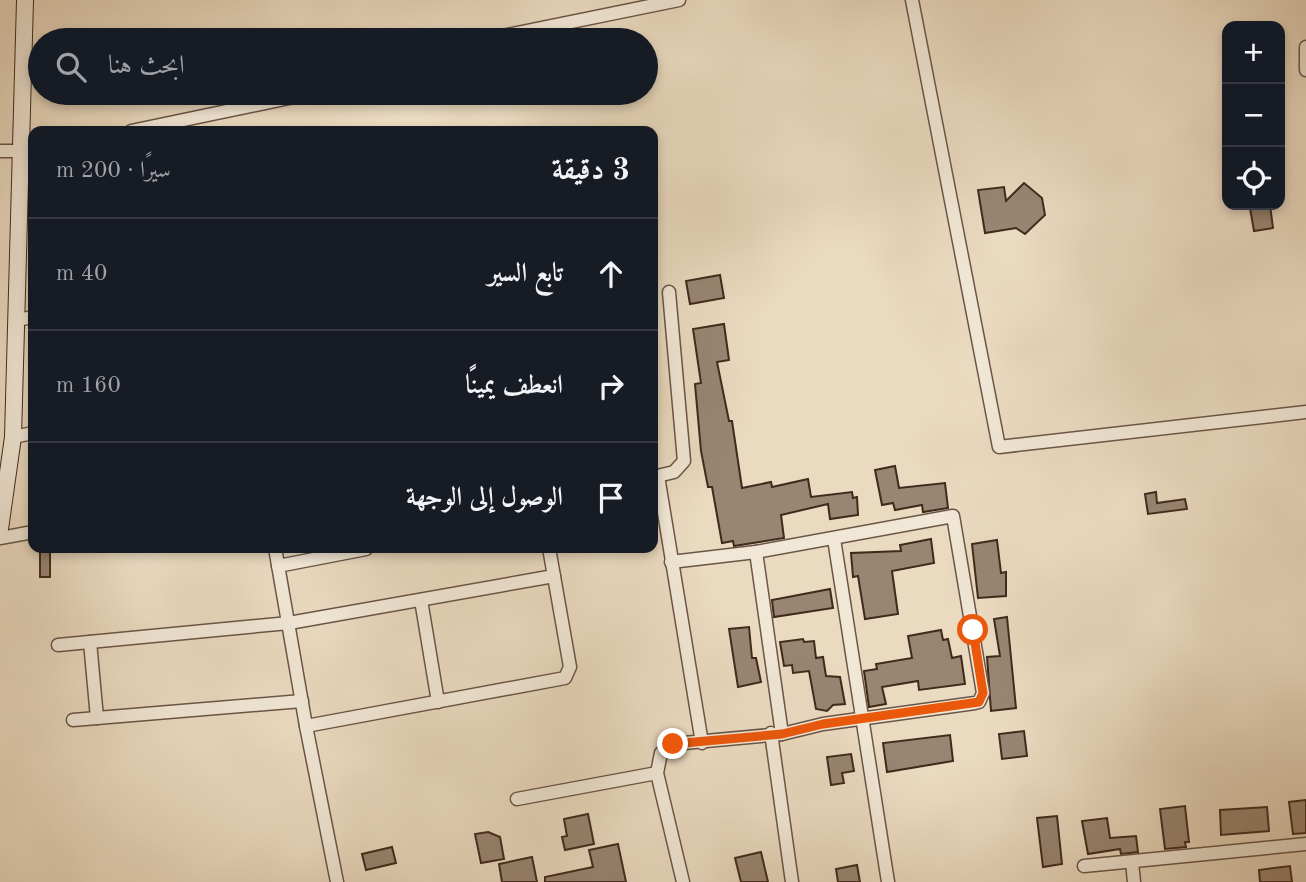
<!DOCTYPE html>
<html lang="ar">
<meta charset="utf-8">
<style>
body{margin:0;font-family:"Old Standard TT",Amiri,serif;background:#20242c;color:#f1f3f6;direction:rtl}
.controls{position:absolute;right:21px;top:21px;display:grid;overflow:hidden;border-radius:14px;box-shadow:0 4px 10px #0003}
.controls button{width:63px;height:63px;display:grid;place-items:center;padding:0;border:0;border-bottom:2px solid #363941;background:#171b24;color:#f1f3f6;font:35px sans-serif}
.stop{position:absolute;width:21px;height:21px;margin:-16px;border:5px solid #ea580c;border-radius:50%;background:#fff}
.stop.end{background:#ea580c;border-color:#fff;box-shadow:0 2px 7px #0008}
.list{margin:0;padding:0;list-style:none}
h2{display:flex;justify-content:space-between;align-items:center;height:91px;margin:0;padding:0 28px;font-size:30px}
h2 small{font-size:23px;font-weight:400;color:#9ea1a6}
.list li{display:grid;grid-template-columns:46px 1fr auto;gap:21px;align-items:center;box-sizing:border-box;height:112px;padding:0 28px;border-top:2px solid #363941}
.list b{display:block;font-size:26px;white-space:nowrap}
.list em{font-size:23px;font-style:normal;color:#9ea1a6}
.icon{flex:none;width:38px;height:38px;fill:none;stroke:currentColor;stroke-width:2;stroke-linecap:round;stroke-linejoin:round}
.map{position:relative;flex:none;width:1306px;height:882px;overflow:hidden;direction:ltr}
.search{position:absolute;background:#171b24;box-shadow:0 4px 10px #0003;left:28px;top:28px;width:630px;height:77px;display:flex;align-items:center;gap:18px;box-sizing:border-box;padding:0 24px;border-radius:38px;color:#9ea1a6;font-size:26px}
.panel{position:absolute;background:#171b24;box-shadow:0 4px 10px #0003;left:28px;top:126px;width:630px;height:427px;border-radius:14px;direction:rtl}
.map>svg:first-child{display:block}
</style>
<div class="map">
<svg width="1306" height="882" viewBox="0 0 1306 882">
<rect width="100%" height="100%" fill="#eadac0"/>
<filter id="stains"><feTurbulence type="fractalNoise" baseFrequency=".00286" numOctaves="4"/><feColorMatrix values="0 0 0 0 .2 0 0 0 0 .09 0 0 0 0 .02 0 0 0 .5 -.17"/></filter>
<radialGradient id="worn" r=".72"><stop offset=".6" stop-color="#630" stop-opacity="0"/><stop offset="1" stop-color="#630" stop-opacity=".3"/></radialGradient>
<g fill="#988572" stroke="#40291d" stroke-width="2">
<polygon points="1024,183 1042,198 1045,215 1025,234 1016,228 985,233 978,190 1004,187 1006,201"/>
<polygon points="1264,205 1270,205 1273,228 1254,231 1250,208"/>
<polygon points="720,275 724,298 690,304 686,281"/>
<polygon points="724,324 729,360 717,362 729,421 732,421 742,488 771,482 772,487 808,479 811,497 852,492 853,498 857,497 858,515 830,519 828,504 781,515 784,538 734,546 733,541 722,543 712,487 708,487 701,451 695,384 701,383 693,329"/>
<polygon points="895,466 899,488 945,483 948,508 923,512 922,505 895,510 893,503 882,505 875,470"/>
<polygon points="1156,492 1157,503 1185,499 1187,509 1148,514 1145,494"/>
<polygon points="931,539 934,563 892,571 898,614 865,619 858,576 853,577 851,553 901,551 900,545"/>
<polygon points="997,540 1001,573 1006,572 1006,596 978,598 972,544"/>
<rect x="40" y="548" width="10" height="29"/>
<polygon points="830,589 833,608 774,617 772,600"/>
<polygon points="1007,617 1016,708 991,711 987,657 1000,656 994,619"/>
<polygon points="749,627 752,658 756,658 761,682 738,687 729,629"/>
<polygon points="941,630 943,640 948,639 952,658 961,656 965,684 919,690 918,681 882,687 886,704 869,707 864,671 877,669 876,664 912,658 908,636"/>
<polygon points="803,639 804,642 814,641 816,658 823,657 826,676 840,677 845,704 833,705 827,711 816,709 809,671 793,673 792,665 784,666 780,642"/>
<polygon points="1024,731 1027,756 1002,759 999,734"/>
<polygon points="950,735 953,761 887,772 883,743"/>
<polygon points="851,754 854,771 842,773 844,783 831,785 827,757"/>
<polygon points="1306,800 1306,833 1293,834 1289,802"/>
<polygon points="1185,806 1189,842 1185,842 1186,847 1165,849 1160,809"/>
<polygon points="1267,807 1269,831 1221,835 1220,810"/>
<polygon points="588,814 594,844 565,850 562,837 567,836 564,819"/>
<polygon points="1057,816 1062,864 1043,867 1037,818"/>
<polygon points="1107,818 1110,838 1136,836 1138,852 1121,854 1120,849 1088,854 1082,821"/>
<polygon points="488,832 500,837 504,859 481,863 475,834"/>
<polygon points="618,844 626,882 545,882 545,877 593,867 589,850"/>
<polygon points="392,847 396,863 366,870 362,854"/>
<polygon points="761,852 768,882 741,882 735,858"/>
<polygon points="532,857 537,882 502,882 499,864"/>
<polygon points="857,865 860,882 838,882 836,869"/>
<polygon points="1290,866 1292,882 1260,882 1259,870"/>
</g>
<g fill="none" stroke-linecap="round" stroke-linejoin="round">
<defs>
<g id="minor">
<polyline points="912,0 999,447 1306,412"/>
<polyline points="483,40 679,0"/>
<polyline points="1306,47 1306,70"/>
<polyline points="131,131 313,93"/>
<polyline points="0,151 33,151"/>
<polyline points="17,320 33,317"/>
<polyline points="13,437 33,433"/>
<polyline points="658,476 702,743"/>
<polyline points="653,477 674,472 684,461 669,292"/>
<polyline points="0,538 33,532"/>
<polyline points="834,539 888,882"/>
<polyline points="275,548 306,726 337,882"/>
<polyline points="756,552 782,734"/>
<polyline points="671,562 756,552 953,516 983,693 979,702 975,703 823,724 782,734 673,744 661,753 657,773 683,882"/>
<polyline points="278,566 366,549"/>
<polyline points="421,600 438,702"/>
<polyline points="90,642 97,718"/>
<polyline points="58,645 289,623 554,576"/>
<polyline points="73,720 302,701"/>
<polyline points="306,726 565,678 570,667 549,548"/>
<polyline points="771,733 792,882"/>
<polyline points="517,799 657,773"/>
<polyline points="1132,862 1134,882"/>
<polyline points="1084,866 1306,844"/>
</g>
<polyline id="secondary" points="0,529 13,437 25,0"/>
</defs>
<use href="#minor" stroke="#6a5546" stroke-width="15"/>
<use href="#secondary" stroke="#40291d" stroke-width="18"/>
<use href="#minor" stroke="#f1e7d6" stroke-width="12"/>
<use href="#secondary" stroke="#f1e7d6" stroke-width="16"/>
</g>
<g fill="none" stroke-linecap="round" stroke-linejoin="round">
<polyline stroke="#ea580c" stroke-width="9" points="673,744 782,734 823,724 979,702 983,693 973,630"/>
</g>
<rect width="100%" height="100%" filter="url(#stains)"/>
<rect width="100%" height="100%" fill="url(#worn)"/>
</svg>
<div class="controls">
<button>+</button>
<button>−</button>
<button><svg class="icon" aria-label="locate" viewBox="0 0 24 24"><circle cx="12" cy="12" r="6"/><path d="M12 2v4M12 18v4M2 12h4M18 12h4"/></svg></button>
</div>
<div class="stop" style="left:973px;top:630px"></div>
<div class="stop end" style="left:673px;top:744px"></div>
<div class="search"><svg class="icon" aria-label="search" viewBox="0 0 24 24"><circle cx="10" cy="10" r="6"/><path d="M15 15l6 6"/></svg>ابحث هنا</div>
<section class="panel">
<h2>3 دقيقة<small>سيرًا · 200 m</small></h2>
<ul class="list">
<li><svg class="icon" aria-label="ahead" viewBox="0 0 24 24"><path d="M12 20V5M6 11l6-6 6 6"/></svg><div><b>تابع السير</b></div><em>40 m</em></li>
<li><svg class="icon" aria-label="right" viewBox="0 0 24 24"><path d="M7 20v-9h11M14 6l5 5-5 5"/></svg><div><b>انعطف يمينًا</b></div><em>160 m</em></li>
<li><svg class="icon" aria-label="arrive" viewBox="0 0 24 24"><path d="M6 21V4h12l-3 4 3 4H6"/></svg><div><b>الوصول إلى الوجهة</b></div></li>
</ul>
</section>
</div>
